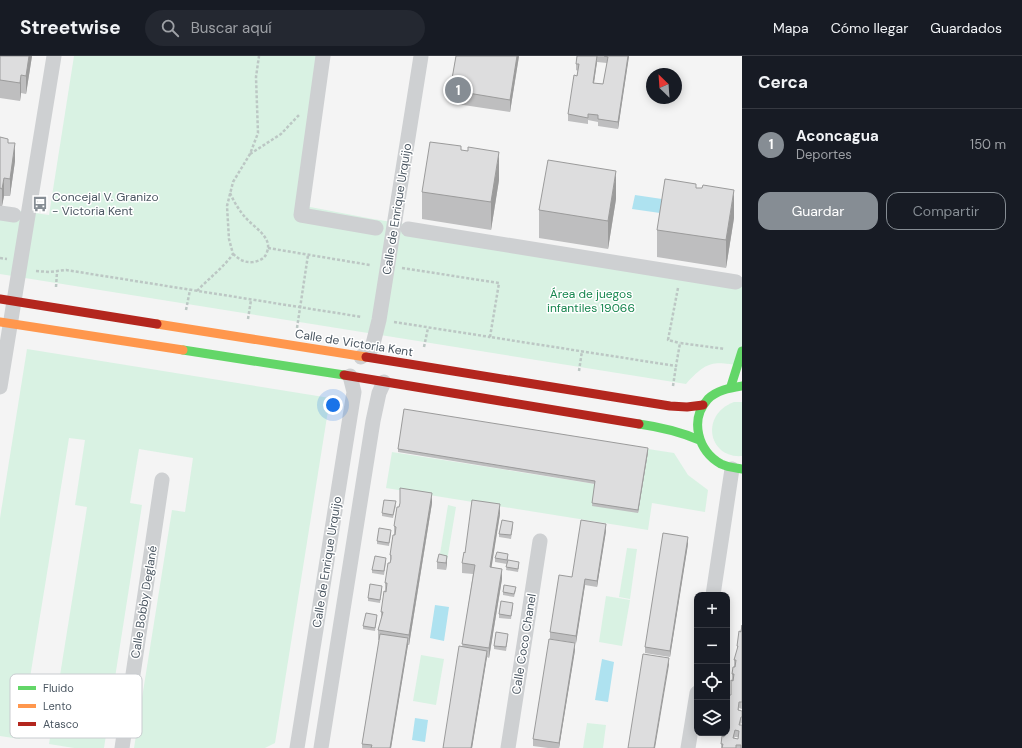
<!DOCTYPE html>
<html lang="es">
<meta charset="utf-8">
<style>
body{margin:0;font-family:"DM Sans",sans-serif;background:#242831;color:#f1f3f6}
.controls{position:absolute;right:12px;bottom:12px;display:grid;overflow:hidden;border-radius:8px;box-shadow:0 2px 10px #0003}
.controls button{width:36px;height:36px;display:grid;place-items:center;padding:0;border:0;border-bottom:1px solid #363941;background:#171b24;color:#f1f3f6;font:20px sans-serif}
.compass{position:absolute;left:646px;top:12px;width:36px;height:36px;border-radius:50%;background:#171b24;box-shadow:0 2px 10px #0003;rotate:335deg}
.you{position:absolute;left:333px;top:349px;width:14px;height:14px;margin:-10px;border:3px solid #fff;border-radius:50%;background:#1a73e8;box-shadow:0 0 0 6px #1a73e833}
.badge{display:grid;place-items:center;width:26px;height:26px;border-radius:50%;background:#868d94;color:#fff;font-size:13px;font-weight:700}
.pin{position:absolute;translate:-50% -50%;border:2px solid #fff;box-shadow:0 1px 4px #0006}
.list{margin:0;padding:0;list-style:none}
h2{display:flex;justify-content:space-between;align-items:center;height:52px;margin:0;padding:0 16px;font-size:17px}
h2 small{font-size:13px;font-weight:400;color:#9ea1a6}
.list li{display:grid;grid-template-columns:26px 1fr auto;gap:12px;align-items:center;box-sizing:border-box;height:72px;padding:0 16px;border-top:1px solid #363941}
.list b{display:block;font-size:15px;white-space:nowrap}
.list p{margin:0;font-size:13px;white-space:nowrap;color:#9ea1a6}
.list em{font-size:13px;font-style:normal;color:#9ea1a6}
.actions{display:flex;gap:8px;padding:12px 16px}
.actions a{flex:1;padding:9px 0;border:1px solid #868d94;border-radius:12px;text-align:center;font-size:14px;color:#868d94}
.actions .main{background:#868d94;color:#fff}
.icon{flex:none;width:22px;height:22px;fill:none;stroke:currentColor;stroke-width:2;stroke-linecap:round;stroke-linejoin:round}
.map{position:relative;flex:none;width:742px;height:692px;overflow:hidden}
header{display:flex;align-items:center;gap:24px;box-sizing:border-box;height:56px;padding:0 20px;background:#171b24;border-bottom:1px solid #363941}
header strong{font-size:19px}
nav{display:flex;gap:22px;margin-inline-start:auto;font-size:14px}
.search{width:280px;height:36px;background:#242831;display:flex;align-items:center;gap:10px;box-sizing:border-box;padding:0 14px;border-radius:22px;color:#9ea1a6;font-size:15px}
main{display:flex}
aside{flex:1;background:#171b24}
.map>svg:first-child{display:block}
</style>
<header>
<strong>Streetwise</strong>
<div class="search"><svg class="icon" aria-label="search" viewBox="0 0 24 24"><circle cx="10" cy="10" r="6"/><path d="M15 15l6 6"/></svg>Buscar aquí</div>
<nav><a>Mapa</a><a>Cómo llegar</a><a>Guardados</a></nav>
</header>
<main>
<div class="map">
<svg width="742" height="692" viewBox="0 0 742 692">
<rect width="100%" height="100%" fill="#f4f4f4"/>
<g fill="#d9f2e3">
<path d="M74 0H329L305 150 373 163 742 221V310C712 305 707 305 686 328L0 218V152L49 159Z"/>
<polygon points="27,293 330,342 275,687 265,692 134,692 172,454 185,456 193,402 139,393 130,447 142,449 104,692 74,692 49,688 87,451 75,449 85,384 69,382 20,683 0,680 0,462"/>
<path d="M734 346H742V400C709 403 699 359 734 346Z"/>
<polygon points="648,393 674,397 688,419 708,434 705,456 652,447 648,474 386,432 392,396 595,428 638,457"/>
<polygon points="448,449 456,451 447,505 439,504"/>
<polygon points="627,492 637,493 630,543 619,541"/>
<polygon points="606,540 630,544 622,590 599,586"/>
<polygon points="421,599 444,603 436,649 413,645"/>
<polygon points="587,667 606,669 603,692 583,692"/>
</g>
<g fill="#aee2f0">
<polygon points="635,139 662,143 660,157 632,153"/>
<polygon points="435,549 449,551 444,585 430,582"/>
<polygon points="602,603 614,606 608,646 595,644"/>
<polygon points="415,662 428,664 425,686 412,684"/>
</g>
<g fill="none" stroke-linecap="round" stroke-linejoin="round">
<g stroke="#bcc7c4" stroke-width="2.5" stroke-dasharray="3 2" stroke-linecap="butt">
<polyline points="250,98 281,78 299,59"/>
<path d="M230 137C234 146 239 154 245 161 253 171 273 181 267 196 265 203 259 205 253 206 244 207 239 203 233 198"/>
<polyline points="268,192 370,209"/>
<polyline points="0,202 7,203"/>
<polyline points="402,212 499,227 490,281 676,310 680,287 725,293"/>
<polyline points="36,215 49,216 66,214 362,261"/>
<polyline points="56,231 57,216"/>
<polyline points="678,232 668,284 680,287"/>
<path d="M197 235C209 222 223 212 233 198L229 183 227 150 233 126 250 98 258 77 256 21 259 0"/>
<polyline points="186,254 190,234"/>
<polyline points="248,263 251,244"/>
<polyline points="394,266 490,281"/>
<polyline points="297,272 308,199"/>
<polyline points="424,291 428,272"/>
<polyline points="579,315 582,295"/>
<polyline points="673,330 676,310"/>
</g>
<g stroke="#ced0d2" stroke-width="15">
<polyline points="323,0 301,159 376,172"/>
<polyline points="0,157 14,159"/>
<polyline points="408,173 736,226"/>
<polyline points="361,301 372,292 379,264 421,0"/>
<polyline points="0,331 54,0"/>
<polyline points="713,539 732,413"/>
<polyline points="122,692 162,424"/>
<polyline points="297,692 354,336 350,320"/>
<polyline points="321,692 373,365 379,337 384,326"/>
<polyline points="508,692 540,485"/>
<polyline points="688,692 697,637"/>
</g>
<g stroke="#63d668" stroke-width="9">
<polyline points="183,294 344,319"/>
<polyline points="731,330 742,295"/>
<path d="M742 330C730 332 717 334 708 343 689 364 698 395 721 408 727 411 736 412 742 413"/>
<path d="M639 368C660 371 679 375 699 384"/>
</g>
<g stroke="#ff974d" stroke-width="9">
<polyline points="0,266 183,294"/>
<polyline points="157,268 366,301"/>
</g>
<g stroke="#b3261e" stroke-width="9">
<polyline points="0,243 157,268"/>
<polyline points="366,301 670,350 687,351 703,349"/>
<polyline points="344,319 639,368"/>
</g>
</g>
<g fill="#bebebf" fill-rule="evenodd">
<polygon points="0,0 32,0 26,38 21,37 20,45 0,42"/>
<polygon points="456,0 519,0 510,56 450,47 450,34"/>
<path d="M577 0H629L618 73 598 70V66L588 64V68L568 65V58L578 15 576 14V8ZM597 6 607 7 603 28 594 27Z"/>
<polygon points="0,81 8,87 15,105 10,140 4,140 2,150 0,150"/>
<polygon points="461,94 499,124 491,174 422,163 422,136"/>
<polygon points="696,132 702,132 734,162 726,212 657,201 657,174"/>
<polygon points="616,143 608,193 539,182 539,154"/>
<polygon points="398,393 648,396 638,457 592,450 595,428 398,396"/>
<polygon points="432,447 409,589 408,589 391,692 362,692 362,688 379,584 378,584 378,574 381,564 381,556 385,536 385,527 390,507 390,499 394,479 394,470 399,451"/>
<polygon points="396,449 393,462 382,460 382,457"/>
<polygon points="500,458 491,511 502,523 489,602 487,601 472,692 443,692 462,591 473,518 462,517 462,507 465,497"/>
<polygon points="513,470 511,483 499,481 499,478"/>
<polygon points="606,475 597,531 585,529 576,587 550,583 550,576 572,521"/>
<polygon points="391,477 389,490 377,488 377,485"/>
<polygon points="688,488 670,601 645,597 645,591"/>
<polygon points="508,501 508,505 519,510 518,516 506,514 507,508 495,506 495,502"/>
<polygon points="386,506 384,519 372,517 372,514"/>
<polygon points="437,506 447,506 446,514 437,513"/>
<polygon points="382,534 380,547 368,545 368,542"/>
<polygon points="516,534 514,541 503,539 503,536"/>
<polygon points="513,550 511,563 499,562 499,558"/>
<polygon points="377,562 375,575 363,573 363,570"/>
<path d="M742 569V653L739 652V655H742V668L741 667 740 669 742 692H721V688L724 680H723V677H727L728 653V646L731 639 732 624V618L734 611V604L737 597V590ZM735 681H738V683L734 682Z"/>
<polygon points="508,581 506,595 494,593 494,590"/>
<polygon points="575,594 559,692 548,692 533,690 533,683"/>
</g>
<g fill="#9b9b9b">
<polygon points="29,0 32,0 26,38 26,20"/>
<polygon points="517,0 519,0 510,56 510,44"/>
<polygon points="597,0 597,6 593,33 593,27"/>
<polygon points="628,0 629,0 618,73 618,66"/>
<polygon points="21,19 21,37 20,45 20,27"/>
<polygon points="15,87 15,105 10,140 10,123"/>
<polygon points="499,96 499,124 491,174 491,146"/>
<polygon points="616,115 616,143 608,193 608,165"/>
<polygon points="4,122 4,140 2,150 2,133"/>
<polygon points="734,134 734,162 726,212 726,184"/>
<polygon points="648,392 648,396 638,457 638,454"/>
<polygon points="432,437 432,447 409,589 409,579"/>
<polygon points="500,448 500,458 490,521 490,511"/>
<polygon points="606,468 606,475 597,531 597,525"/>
<polygon points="688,481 688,488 670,601 670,595"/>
<polygon points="447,500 447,506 446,514 446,507"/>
<polygon points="502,513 502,523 489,602 489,592"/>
<polygon points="585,523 585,529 576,587 576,580"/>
<polygon points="408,582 408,589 391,692 390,692"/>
<polygon points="575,587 575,594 559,692 559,687"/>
<polygon points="487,595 487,601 472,692 471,692"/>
<polygon points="669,602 669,609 655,692 654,692"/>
</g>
<g fill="#ddddde" stroke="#9b9b9b" fill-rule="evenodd">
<polygon points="0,0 29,0 26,20 21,19 20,27 0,24"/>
<polygon points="456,0 517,0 510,44 450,34"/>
<polygon points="577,0 597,0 593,27 603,28 608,1 604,0 628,0 618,66 598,63 598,59 588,58 588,62 568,58 574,19 577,20 579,8 576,8"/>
<polygon points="0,81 8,83 8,87 15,87 10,123 4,122 2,133 0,132"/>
<polygon points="430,86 461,90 461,94 468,95 468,91 499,96 491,146 422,136"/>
<polygon points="548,104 616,115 608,165 539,154"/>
<polygon points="665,123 696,128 696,132 702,132 703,129 734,134 726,184 657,174"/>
<polygon points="404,353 648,392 638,454 592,447 595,425 398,393"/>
<polygon points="400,432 432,437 409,579 378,574 383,556 381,556 384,535 386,536 387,527 385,527 388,507 390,507 391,503 391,499 390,499 393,479 395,479 396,471 394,470 397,451 399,451 400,447"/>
<polygon points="384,444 396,445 393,459 382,457"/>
<polygon points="472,444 500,448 490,511 502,513 489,592 462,588 475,509 462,507 464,496 465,497"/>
<polygon points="502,464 513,466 511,479 499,478"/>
<polygon points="581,464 606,468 597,525 585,523 576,580 550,576 559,519 572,521"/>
<polygon points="379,472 391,474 389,487 377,485"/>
<polygon points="663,477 688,481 670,595 645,591"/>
<polygon points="497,496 508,498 507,504 495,502"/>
<polygon points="439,498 447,500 446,507 437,506"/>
<polygon points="375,500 386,502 384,515 372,514"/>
<polygon points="508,504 519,506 518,513 506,511"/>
<polygon points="370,528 382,530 380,544 368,542"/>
<polygon points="504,529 516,531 514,538 503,536"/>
<polygon points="501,545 513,547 511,560 499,558"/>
<polygon points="366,557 377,559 375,572 363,570"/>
<path d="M742 569V646H739L738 654 742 655V661H741L739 669H742V692H741V689H736V692H722L723 688H721L722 680 724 681V677H727V653H728L729 646H728L729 639H731V624L733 625 734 618H732L733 611H735L736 604H734L738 590H737L739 575 741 576ZM735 674 739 675 738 683 733 682Z"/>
<polygon points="496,576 508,578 506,591 494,590"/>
<polygon points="380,578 408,582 390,692 371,692 372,689 362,688"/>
<polygon points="549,583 575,587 559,687 533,683"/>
<polygon points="459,590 487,595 471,692 443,692"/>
<polygon points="643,598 669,602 654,692 628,692"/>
</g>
<defs>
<symbol id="bus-bare" viewBox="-9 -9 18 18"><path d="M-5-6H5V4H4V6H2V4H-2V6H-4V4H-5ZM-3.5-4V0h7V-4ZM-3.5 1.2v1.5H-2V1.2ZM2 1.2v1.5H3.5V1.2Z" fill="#868d94" stroke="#fff" stroke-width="2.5" paint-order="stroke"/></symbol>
</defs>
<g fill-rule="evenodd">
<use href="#bus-bare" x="29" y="137" width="22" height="22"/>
</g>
<g text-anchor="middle" stroke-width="3" stroke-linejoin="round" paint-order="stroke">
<g font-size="12" fill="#4a5661" stroke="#fff" text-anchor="start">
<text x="52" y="145">Concejal V. Granizo<tspan x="52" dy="14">- Victoria Kent</tspan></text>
</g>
<g font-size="12" fill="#4a5661" stroke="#fff">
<text transform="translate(397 153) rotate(-81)" y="4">Calle de Enrique Urquijo</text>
<text transform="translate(354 287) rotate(9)" y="4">Calle de Victoria Kent</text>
<text transform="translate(327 506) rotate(-81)" y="4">Calle de Enrique Urquijo</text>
<text transform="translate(144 546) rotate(-81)" y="4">Calle Bobby Deglané</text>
<text transform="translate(524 588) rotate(-81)" y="4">Calle Coco Chanel</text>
</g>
<g font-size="12" fill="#17864f" stroke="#fff">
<text x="591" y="242">Área de juegos<tspan x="591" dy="14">infantiles 19066</tspan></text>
</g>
</g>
<rect x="10" y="618" width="132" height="64" rx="6" fill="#fff" stroke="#c9ccd0" stroke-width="1"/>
<rect x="18" y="630" width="18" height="4" fill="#63d668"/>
<rect x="18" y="648" width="18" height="4" fill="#ff974d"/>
<rect x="18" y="666" width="18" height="4" fill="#b3261e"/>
<g font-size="11" fill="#4a5661">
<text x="43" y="636">Fluido</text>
<text x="43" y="654">Lento</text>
<text x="43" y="672">Atasco</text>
</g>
</svg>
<div class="controls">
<button>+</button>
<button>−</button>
<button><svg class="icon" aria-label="locate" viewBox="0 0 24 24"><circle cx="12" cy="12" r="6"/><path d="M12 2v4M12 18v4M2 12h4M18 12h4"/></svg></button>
<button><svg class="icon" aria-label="layers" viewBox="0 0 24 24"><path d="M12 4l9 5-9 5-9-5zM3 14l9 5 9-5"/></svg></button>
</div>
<svg class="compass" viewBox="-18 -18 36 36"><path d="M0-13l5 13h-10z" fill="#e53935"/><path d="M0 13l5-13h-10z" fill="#9ea1a6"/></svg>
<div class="you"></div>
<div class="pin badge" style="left:458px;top:34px">1</div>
</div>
<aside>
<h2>Cerca<small></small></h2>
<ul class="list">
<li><span class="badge">1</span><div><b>Aconcagua</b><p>Deportes</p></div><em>150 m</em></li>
</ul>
<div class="actions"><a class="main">Guardar</a><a>Compartir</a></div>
</aside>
</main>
